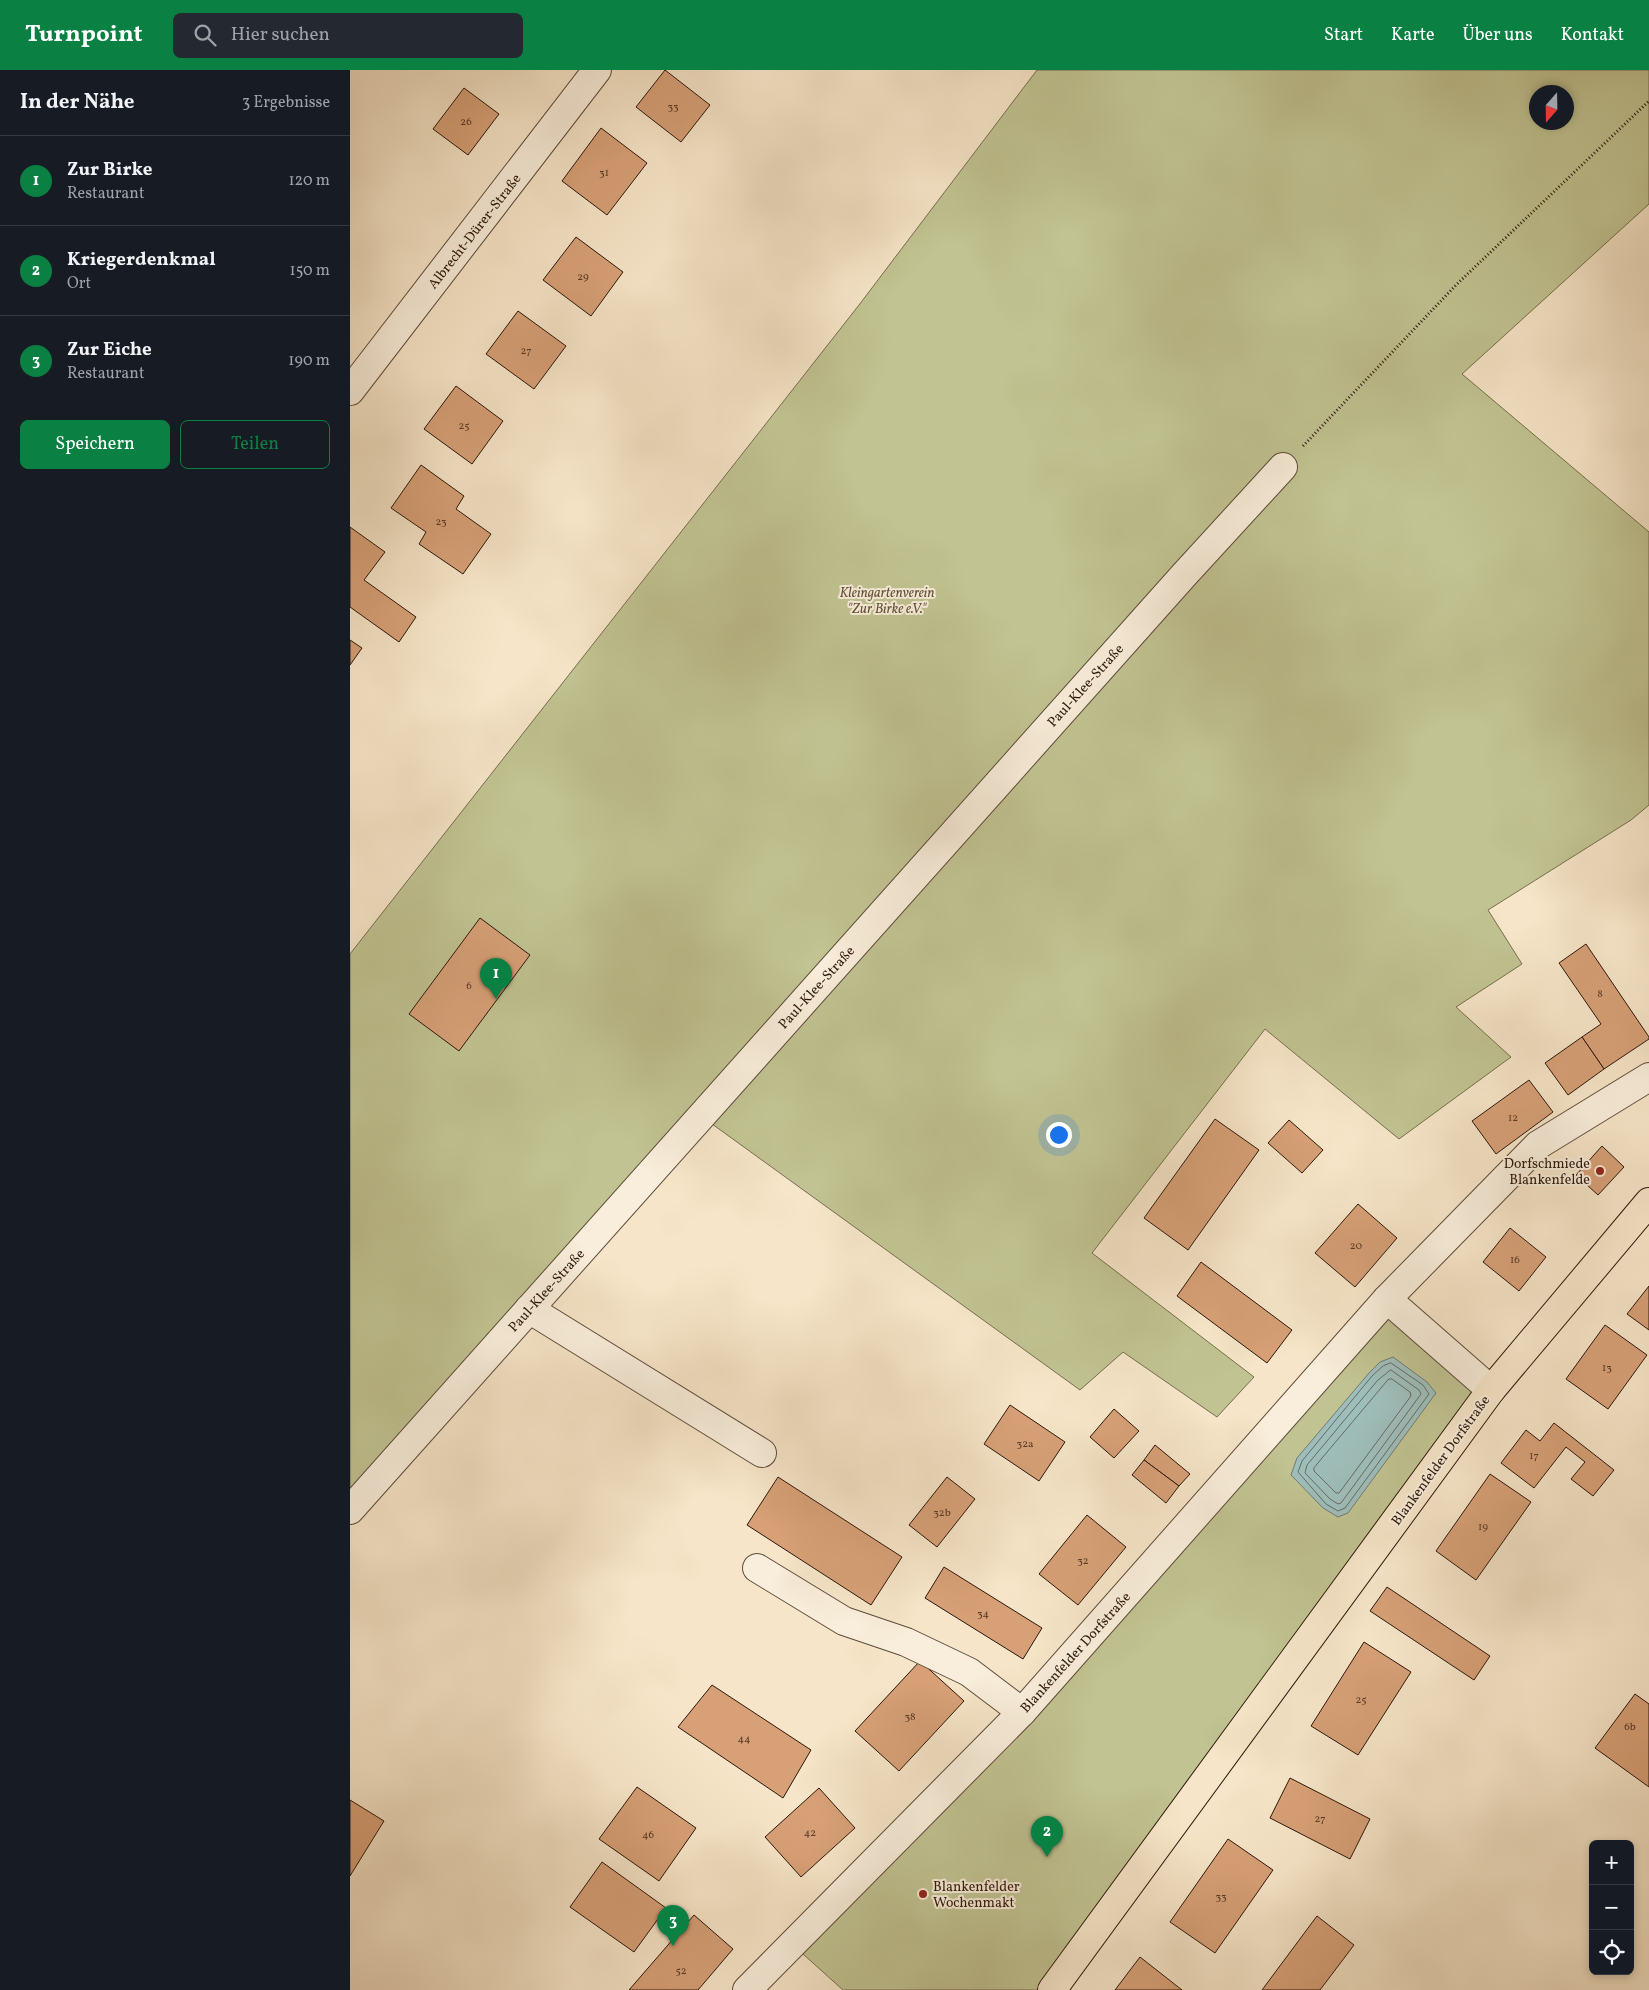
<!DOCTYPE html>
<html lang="de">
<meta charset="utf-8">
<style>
body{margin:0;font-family:Vollkorn,serif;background:#242831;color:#f1f3f6}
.controls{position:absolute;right:15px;bottom:15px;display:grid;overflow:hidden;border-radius:8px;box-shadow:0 2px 8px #0003}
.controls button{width:45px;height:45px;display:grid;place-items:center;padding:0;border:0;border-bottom:1px solid #363941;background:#171b24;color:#f1f3f6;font:25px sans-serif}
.compass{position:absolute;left:1179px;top:15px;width:45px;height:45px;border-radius:50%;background:#171b24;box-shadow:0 2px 8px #0003;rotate:200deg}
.you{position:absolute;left:708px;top:1064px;width:18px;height:18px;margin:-12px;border:4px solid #fff;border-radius:50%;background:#1a73e8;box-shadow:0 0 0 8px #1a73e833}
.badge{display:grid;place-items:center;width:32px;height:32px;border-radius:50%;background:#0b8043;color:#fff;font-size:16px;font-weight:700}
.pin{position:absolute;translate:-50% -41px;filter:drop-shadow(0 1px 2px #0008)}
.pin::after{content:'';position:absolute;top:26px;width:18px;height:15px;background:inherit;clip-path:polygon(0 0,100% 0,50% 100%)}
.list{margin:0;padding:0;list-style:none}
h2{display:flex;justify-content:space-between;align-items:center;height:65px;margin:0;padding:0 20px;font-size:21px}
h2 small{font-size:16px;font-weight:400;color:#9ea1a6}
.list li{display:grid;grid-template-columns:32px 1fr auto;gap:15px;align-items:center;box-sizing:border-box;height:90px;padding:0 20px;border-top:1px solid #363941}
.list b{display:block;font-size:19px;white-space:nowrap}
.list p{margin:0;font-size:16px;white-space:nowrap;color:#9ea1a6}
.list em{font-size:16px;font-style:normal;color:#9ea1a6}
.actions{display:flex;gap:10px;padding:15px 20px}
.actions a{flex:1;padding:11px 0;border:1px solid #0b8043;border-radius:8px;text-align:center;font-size:18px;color:#0b8043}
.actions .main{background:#0b8043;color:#fff}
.icon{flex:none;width:28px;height:28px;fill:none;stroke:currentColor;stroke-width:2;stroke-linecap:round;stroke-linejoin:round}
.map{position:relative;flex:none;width:1299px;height:1920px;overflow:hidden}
header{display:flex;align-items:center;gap:30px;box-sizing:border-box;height:70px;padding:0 25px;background:#0b8043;color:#fff}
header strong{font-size:24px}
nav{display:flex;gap:28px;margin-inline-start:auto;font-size:18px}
.search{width:350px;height:45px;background:#242831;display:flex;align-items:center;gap:12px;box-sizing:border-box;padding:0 18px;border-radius:8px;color:#9ea1a6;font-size:19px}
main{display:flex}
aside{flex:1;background:#171b24}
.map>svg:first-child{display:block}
</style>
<header>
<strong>Turnpoint</strong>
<div class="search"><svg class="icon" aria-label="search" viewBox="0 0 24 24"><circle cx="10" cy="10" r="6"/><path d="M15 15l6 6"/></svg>Hier suchen</div>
<nav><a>Start</a><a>Karte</a><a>Über uns</a><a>Kontakt</a></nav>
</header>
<main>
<aside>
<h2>In der Nähe<small>3 Ergebnisse</small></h2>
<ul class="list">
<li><span class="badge">1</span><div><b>Zur Birke</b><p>Restaurant</p></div><em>120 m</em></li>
<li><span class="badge">2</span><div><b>Kriegerdenkmal</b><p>Ort</p></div><em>150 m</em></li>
<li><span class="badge">3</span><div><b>Zur Eiche</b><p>Restaurant</p></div><em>190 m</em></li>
</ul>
<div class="actions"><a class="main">Speichern</a><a>Teilen</a></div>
</aside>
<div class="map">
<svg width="1299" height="1920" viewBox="0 0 1299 1920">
<rect width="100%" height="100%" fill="#f6e5c8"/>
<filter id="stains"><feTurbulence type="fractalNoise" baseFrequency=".004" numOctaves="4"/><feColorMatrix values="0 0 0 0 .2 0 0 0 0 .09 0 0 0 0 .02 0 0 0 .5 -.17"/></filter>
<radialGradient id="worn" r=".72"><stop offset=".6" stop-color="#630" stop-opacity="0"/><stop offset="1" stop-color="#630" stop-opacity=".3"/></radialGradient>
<g fill="#c1c392" stroke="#776d4e" fill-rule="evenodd">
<path d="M687 0H1299V134L1112 304 1299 462V735L1281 750 1138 840 1172 894 1106 937 1161 987 1049 1069 915 959 742 1183 904 1307 867 1347 773 1282 730 1320 351 1046 0 1440V884L509 235ZM1186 22H1216V52H1186Z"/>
<polygon points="1037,1229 1141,1320 702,1920 493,1920 453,1884 672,1642"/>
</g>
<polygon fill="#9ebebb" stroke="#717b75" points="1043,1287 1077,1312 1086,1323 998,1443 988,1447 973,1438 941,1405 947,1388 1019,1303 1030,1292"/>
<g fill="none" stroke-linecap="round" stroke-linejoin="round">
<g stroke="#666a63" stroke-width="1">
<polygon points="1041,1293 1073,1315 1079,1324 995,1438 988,1441 976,1434 948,1402 952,1391 1022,1306 1033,1296"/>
<polygon points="1041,1300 1069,1320 1071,1324 991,1433 988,1434 980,1429 955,1403 957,1395 1027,1311"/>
<polygon points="1039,1309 1042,1309 1060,1322 1061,1326 989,1423 986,1423 964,1401 964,1398"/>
</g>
</g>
<g fill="#d7a077" stroke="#2d170b">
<polygon points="315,0 360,35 331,72 286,37"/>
<polygon points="114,18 149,44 118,85 83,59"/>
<polygon points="251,58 297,93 257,145 212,111"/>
<polygon points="226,167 273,202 241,246 193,210"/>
<polygon points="168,241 216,276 184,319 136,284"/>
<polygon points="106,316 153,351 122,394 74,359"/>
<polygon points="71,395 114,426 106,439 141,464 113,504 69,474 76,462 41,438"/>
<polygon points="0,457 35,482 14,510 66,547 49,572 0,537"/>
<polygon points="0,570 12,578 0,595"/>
<polygon points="130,848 180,885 109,981 59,944"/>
<polygon points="1236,874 1299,967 1299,969 1254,999 1232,967 1251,954 1209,893"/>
<polygon points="1232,967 1254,999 1218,1025 1195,993"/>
<polygon points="1179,1010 1203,1042 1146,1084 1122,1051"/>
<polygon points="865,1049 909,1080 838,1180 794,1148"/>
<polygon points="939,1050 973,1080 952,1103 918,1073"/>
<polygon points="1252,1076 1274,1097 1248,1125 1226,1105"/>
<polygon points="1008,1134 1047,1168 1005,1217 965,1183"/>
<polygon points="1160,1158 1196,1187 1169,1221 1133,1192"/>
<polygon points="851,1192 942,1260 917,1293 827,1226"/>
<polygon points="1299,1216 1299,1260 1277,1244"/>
<polygon points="1255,1255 1297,1285 1258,1339 1216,1309"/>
<polygon points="660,1335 715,1372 689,1411 634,1374"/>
<polygon points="764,1339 789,1361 764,1388 740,1367"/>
<polygon points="1204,1353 1264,1400 1243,1426 1221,1409 1235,1392 1216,1377 1184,1418 1151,1393 1176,1360 1190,1371"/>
<polygon points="805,1375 840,1404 829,1416 794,1390"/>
<polygon points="794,1390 829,1416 816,1433 782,1405"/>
<polygon points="1140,1404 1181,1432 1126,1510 1086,1481"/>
<polygon points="428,1407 552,1487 521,1535 397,1455"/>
<polygon points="597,1407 625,1429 587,1477 559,1455"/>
<polygon points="737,1445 776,1477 728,1535 689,1504"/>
<polygon points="594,1497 692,1558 673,1589 575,1528"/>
<polygon points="1037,1517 1140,1586 1124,1610 1020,1541"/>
<polygon points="1014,1572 1061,1602 1008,1685 961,1656"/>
<polygon points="570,1591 614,1631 549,1701 505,1661"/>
<polygon points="362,1615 461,1680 433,1728 328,1657"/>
<polygon points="1285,1624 1299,1634 1299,1717 1245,1678"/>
<polygon points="940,1708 1020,1749 1000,1789 920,1748"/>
<polygon points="287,1717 346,1758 309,1811 249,1769"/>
<polygon points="469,1718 505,1758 451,1807 415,1767"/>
<polygon points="0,1730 34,1751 0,1806"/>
<polygon points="878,1769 923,1800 865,1883 820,1852"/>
<polygon points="252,1792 316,1838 284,1882 220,1837"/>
<polygon points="344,1845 383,1879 348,1920 279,1920"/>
<polygon points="967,1846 1004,1875 970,1920 912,1920"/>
<polygon points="790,1887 832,1920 765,1920"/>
</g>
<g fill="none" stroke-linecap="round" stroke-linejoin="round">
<defs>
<g id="minor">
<polyline points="0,321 247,0"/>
<polyline points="1037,1229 1141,1320"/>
<polyline points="179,1239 412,1383"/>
<polyline points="0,1440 834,505 933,397"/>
<polyline points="407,1498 494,1551 556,1572 619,1602 672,1642"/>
<polyline points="397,1920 672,1642 1037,1229 1188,1075 1299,1007"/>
</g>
<polyline id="major" points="702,1920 1141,1320 1299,1132"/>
</defs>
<use href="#minor" stroke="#5f4a3a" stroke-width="30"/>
<use href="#major" stroke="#2d170b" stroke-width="30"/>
<polyline stroke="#2d170b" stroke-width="3" stroke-dasharray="1 2.5" stroke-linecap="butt" points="953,376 1106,215 1299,31"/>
<use href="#minor" stroke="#f9eedb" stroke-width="28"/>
<use href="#major" stroke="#f6e5c8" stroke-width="28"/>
</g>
<g fill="#8f2418" stroke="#f9eedb" stroke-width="2">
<circle cx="1250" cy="1101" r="5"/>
<circle cx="573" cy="1824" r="5"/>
</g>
<g text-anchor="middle" stroke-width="4" stroke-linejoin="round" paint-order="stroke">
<g font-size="11" fill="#583926">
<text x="323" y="40">33</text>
<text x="116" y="55">26</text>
<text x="254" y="106">31</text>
<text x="233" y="210">29</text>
<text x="176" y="284">27</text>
<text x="114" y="359">25</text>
<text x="91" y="455">23</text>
<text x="119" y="919">6</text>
<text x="1250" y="927">8</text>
<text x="1163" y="1051">12</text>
<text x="1006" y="1179">20</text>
<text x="1165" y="1193">16</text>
<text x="1257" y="1301">13</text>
<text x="675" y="1377">32a</text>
<text x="1184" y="1389">17</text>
<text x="592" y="1446">32b</text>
<text x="1133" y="1460">19</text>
<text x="733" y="1494">32</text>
<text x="633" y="1547">34</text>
<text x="1011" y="1633">25</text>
<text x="560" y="1650">38</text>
<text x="1280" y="1660">6b</text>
<text x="394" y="1672">44</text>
<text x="970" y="1752">27</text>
<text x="460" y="1766">42</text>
<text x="298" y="1768">46</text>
<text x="871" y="1830">33</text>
<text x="331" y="1904">52</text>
</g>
<g font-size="14" fill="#2d170b" stroke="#f9eedb">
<text transform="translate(124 161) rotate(-52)" y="5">Albrecht-Dürer-Straße</text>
<text transform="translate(735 615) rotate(-48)" y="5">Paul-Klee-Straße</text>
<text transform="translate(466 917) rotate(-48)" y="5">Paul-Klee-Straße</text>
<text transform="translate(196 1220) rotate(-48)" y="5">Paul-Klee-Straße</text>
<text transform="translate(1090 1390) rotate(-54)" y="5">Blankenfelder Dorfstraße</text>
<text transform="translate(725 1582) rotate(-48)" y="5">Blankenfelder Dorfstraße</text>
</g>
<g font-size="14" font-style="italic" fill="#61533a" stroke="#f9eedb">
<text x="537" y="527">Kleingartenverein<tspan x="537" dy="16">"Zur Birke e.V."</tspan></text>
</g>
<g font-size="14" fill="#2d170b" stroke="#f9eedb" text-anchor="end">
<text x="1240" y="1098">Dorfschmiede<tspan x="1240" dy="16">Blankenfelde</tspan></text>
<text x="583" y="1821" text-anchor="start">Blankenfelder<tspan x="583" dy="16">Wochenmakt</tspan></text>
</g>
</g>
<rect width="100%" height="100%" filter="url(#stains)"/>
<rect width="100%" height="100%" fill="url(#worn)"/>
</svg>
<div class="controls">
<button>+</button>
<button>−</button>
<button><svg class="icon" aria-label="locate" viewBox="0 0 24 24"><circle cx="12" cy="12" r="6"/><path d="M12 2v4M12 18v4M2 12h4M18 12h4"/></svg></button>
</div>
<svg class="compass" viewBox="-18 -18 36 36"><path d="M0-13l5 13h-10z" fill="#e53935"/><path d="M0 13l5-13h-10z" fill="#9ea1a6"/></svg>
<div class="you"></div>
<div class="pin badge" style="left:146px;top:929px">1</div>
<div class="pin badge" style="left:697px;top:1787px">2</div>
<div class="pin badge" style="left:323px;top:1876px">3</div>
</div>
</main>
